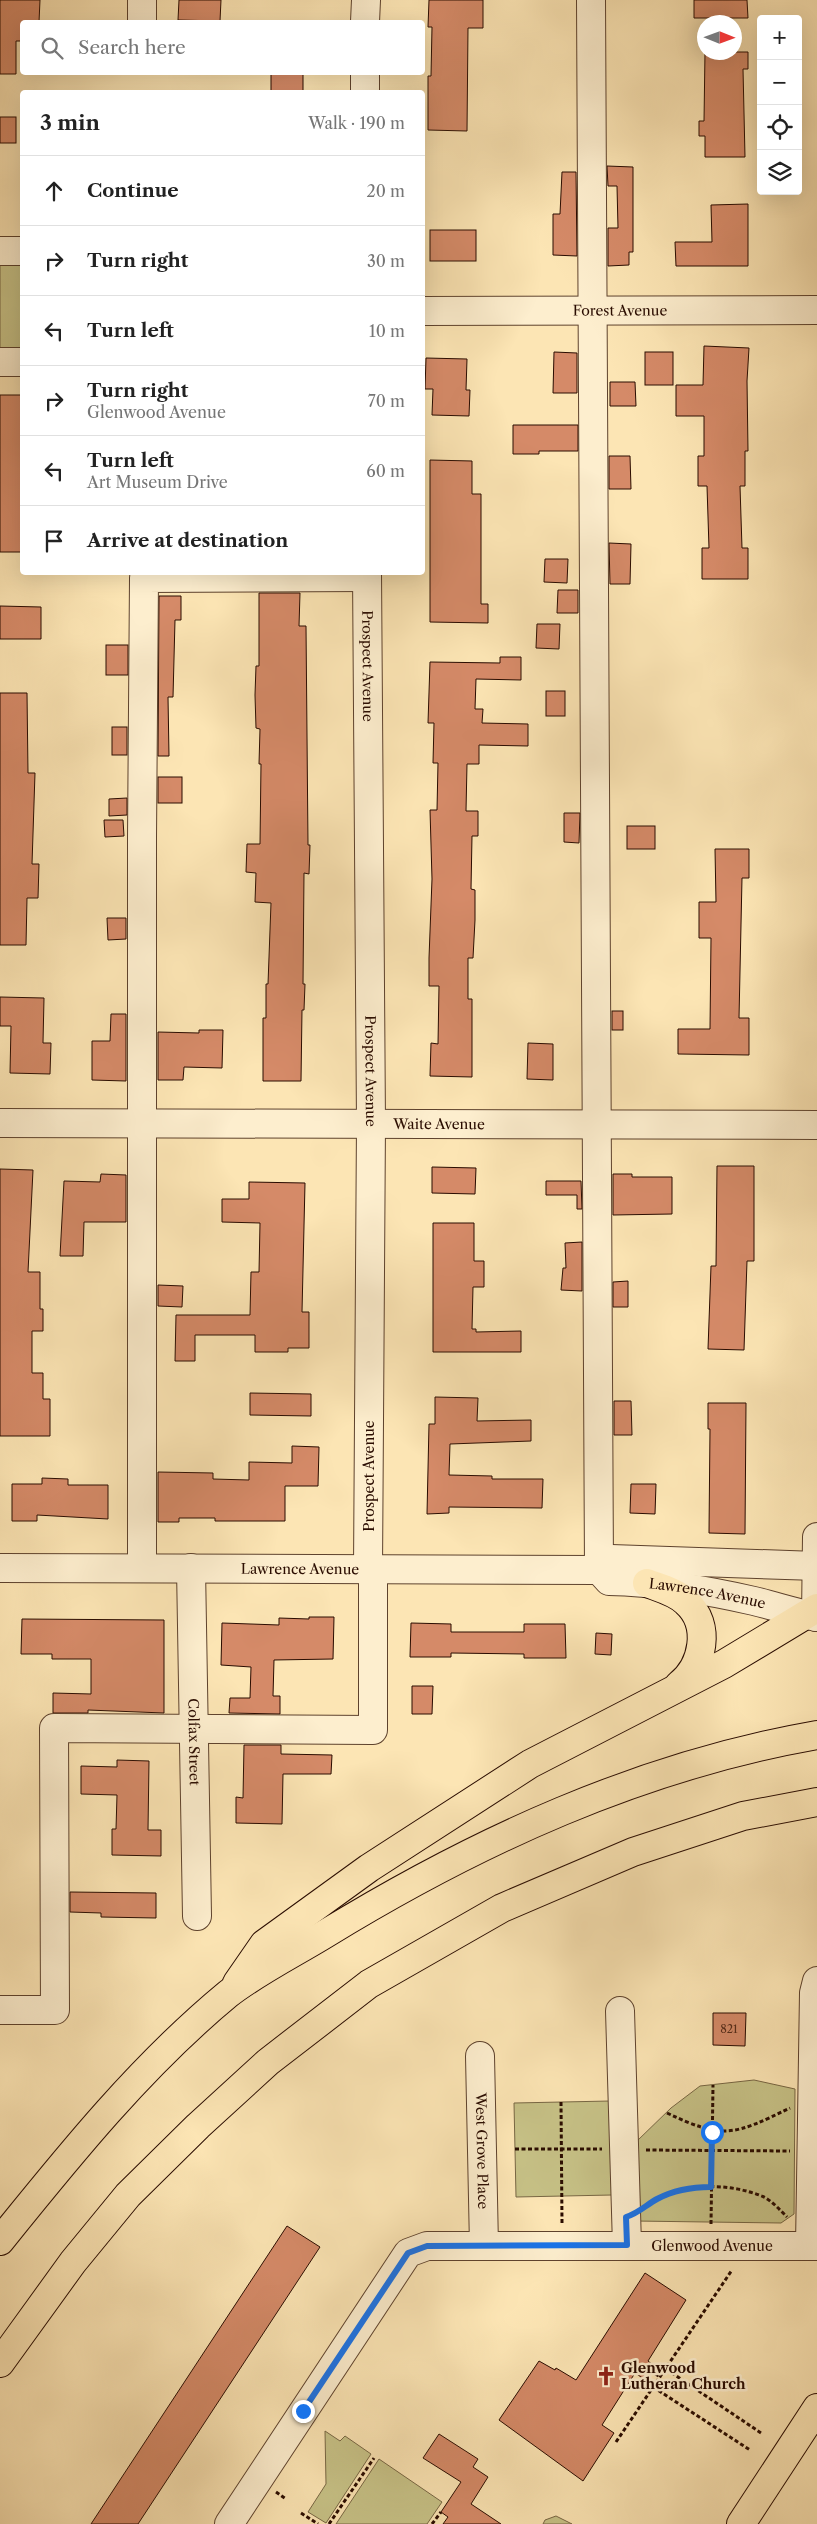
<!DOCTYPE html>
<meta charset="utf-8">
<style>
body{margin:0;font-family:"Libre Caslon Text",serif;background:#f6f6f6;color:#222}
.controls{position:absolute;right:15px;top:15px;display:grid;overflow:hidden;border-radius:5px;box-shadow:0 5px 20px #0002}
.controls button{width:45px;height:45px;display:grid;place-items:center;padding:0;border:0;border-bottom:1px solid #e0e0e0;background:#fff;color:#222;font:25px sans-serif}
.compass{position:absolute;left:697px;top:15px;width:45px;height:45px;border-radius:50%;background:#fff;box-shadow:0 5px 20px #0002;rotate:91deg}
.stop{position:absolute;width:15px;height:15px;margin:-11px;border:4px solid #1a73e8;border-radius:50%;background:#fff}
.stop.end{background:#1a73e8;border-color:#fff;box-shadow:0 1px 5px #0008}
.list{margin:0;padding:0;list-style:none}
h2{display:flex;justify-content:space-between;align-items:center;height:65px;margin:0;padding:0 20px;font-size:21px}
h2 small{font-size:16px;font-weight:400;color:#767676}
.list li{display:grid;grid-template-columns:32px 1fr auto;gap:15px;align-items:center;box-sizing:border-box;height:70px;padding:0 20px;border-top:1px solid #e0e0e0}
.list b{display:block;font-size:19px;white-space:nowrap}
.list p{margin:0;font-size:16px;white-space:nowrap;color:#767676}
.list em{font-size:16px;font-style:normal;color:#767676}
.icon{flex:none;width:28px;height:28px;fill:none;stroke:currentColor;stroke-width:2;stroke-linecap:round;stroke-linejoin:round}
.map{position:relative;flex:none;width:817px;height:2524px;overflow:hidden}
.search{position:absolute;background:#fff;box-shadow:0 5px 20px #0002;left:20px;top:20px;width:405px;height:55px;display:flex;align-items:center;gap:12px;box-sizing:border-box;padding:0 18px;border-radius:5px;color:#767676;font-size:19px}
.panel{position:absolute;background:#fff;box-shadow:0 5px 20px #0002;left:20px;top:90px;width:405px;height:485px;border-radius:5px}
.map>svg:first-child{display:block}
</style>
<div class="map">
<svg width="817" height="2524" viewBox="0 0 817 2524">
<rect width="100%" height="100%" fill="#fce5b4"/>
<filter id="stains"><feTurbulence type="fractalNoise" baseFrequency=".004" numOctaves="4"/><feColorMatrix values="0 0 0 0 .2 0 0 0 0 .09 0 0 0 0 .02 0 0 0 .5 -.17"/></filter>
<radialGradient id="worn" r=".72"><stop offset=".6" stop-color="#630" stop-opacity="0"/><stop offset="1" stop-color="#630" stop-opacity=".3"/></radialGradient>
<g fill="#c7c287" stroke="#786744">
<rect x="0" y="262" width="22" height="92"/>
<polygon points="754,2080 795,2089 794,2214 781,2223 634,2221 637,2141 671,2108 700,2086"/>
<polygon points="610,2101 612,2195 516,2197 514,2103"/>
<polygon points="325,2431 340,2441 345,2436 371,2454 326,2523 308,2512 326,2484"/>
<polygon points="379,2459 442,2502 427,2524 336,2524"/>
<polygon points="556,2516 572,2524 543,2524 545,2520"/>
</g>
<g fill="#d58a68" stroke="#2a0c00">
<polygon points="0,0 40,0 39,22 22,22 22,41 16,41 16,74 0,74"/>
<polygon points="179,0 221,0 220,21 178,20"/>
<polygon points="429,0 483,0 483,28 468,28 467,131 428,130 428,76 431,76 432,27 428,27"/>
<polygon points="694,0 747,0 748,18 694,18"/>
<polygon points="705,52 748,52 748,69 743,69 745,157 705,157 705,136 699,136 699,121 704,121"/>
<rect x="271" y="72" width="32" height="20"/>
<rect x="0" y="117" width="16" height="26"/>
<polygon points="607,166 633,167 633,252 629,252 629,265 608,266 608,228 618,228 617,186 608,186"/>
<polygon points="562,172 576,172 577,256 553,255 553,214 560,214"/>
<polygon points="748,204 748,266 676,266 675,242 712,242 711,205"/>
<rect x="430" y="230" width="46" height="31"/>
<polygon points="704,346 749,348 747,381 748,451 745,451 745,486 740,486 742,548 748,548 748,579 702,579 702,548 709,548 707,486 698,486 698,456 704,456 704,416 676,416 676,385 703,385"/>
<polygon points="554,352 577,353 577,393 553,393"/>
<rect x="645" y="352" width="28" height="33"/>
<polygon points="426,358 467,359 466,390 470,390 469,416 432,415 433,389 425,389"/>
<polygon points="610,382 635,382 636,406 610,406"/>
<rect x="0" y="395" width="22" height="157"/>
<polygon points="513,425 578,425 578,451 539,451 539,454 513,454"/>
<polygon points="609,456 630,456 631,489 609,489"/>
<polygon points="430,460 472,461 472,494 481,494 481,604 488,604 488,623 430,622"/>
<polygon points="609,543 631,544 630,584 610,584"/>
<polygon points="545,559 568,559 567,583 544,582"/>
<polygon points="558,590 578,590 578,613 557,613"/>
<polygon points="259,593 300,593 299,626 306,626 308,845 310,845 309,874 304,873 303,984 305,984 304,1010 302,1010 301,1081 263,1081 263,1018 266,1018 266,984 268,984 271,903 255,902 256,873 246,872 247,844 260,844 261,764 259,764 260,729 256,728 255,695 256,666 259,666"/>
<polygon points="159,596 181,596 181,620 175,620 173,697 168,697 169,756 158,756"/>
<polygon points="0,606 41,607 41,639 0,639"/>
<polygon points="537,624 560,624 559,649 536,648"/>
<rect x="106" y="645" width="22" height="30"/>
<polygon points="500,657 521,657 521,680 476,679 475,709 483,709 482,723 528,724 528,746 479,745 479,764 467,764 466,811 478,811 478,836 472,836 471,889 475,890 475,920 473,958 468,958 468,999 472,999 472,1077 430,1076 431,1043 438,1044 439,986 429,986 429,958 432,879 430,810 437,810 438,763 433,763 434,723 428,723 430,662 500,663"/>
<rect x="546" y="691" width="19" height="25"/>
<polygon points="0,693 27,693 28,773 35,773 32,864 39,864 38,898 27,898 26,945 0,945"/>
<rect x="112" y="727" width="15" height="28"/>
<rect x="158" y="777" width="24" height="26"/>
<polygon points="127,798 127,815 109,816 109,799"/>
<polygon points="564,813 580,813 579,843 564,842"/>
<polygon points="104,820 123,820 124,836 105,837"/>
<rect x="627" y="826" width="28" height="23"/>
<polygon points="715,849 749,849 749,878 742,878 739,1018 749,1018 749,1055 678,1054 678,1029 710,1029 711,938 699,938 699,902 716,902"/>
<polygon points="107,918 126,918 126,939 108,940"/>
<polygon points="0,997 44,998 43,1043 51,1043 50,1074 10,1073 11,1026 0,1026"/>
<rect x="612" y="1011" width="11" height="19"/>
<polygon points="111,1014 126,1014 126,1081 92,1080 92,1041 110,1041"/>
<polygon points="199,1030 223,1030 222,1068 184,1067 183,1080 158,1080 158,1032 199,1033"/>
<polygon points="528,1043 553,1044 553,1080 527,1079"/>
<polygon points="717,1166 754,1166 754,1261 747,1261 744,1350 708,1349 711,1266 716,1266"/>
<polygon points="432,1167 476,1168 475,1194 432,1193"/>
<polygon points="0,1169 33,1170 28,1272 40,1272 40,1309 43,1309 43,1331 32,1331 32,1373 43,1373 43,1399 50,1399 50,1436 0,1436"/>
<polygon points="101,1174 126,1175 126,1222 84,1222 83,1256 60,1256 64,1181 100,1182"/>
<polygon points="613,1174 632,1174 632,1177 672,1177 672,1214 613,1215"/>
<polygon points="546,1181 581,1181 582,1209 577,1209 577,1195 546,1195"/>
<polygon points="249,1182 305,1183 302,1312 309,1312 309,1348 288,1348 288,1352 255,1352 255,1335 195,1335 195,1361 175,1361 176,1315 250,1315 251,1272 259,1272 260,1223 222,1222 222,1199 249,1199"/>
<polygon points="433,1223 474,1223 474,1261 484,1261 484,1287 473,1287 472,1329 476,1329 476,1332 521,1331 521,1352 433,1352"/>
<polygon points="582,1242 582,1291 561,1290 563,1268 566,1268 565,1243"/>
<polygon points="628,1281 628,1307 613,1307 613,1282"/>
<polygon points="158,1285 183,1286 182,1307 158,1306"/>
<polygon points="250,1393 311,1394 311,1416 250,1415"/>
<polygon points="435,1397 478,1398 477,1421 531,1420 531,1441 450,1444 449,1475 492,1476 492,1479 543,1479 542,1508 449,1507 449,1513 427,1514 429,1424 435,1424"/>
<polygon points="614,1401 631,1401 632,1435 614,1435"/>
<polygon points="708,1403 746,1403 745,1534 709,1533 710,1429 708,1429"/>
<polygon points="292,1446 319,1447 318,1486 285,1486 285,1521 215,1521 215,1518 179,1518 179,1522 158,1522 158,1472 213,1473 213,1479 249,1480 249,1462 292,1463"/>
<polygon points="42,1478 68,1479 68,1485 108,1485 108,1519 37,1515 37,1521 12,1521 12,1484 42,1484"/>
<polygon points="631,1484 656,1484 655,1514 630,1513"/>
<polygon points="309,1617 334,1617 333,1659 274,1660 273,1696 280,1696 280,1714 229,1713 230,1698 250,1698 251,1667 221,1665 222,1623 279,1625 279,1618 309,1619"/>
<polygon points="22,1619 164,1620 164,1713 88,1710 88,1713 53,1713 53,1693 91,1694 91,1659 52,1659 52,1654 21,1654"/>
<polygon points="411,1623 451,1624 451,1632 524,1632 524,1624 565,1624 566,1658 524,1658 524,1654 451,1653 451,1657 410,1657"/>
<polygon points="596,1633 612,1634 611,1655 595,1654"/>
<polygon points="412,1686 433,1686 432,1714 412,1714"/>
<polygon points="244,1745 281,1745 281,1754 332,1755 331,1774 283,1774 282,1824 236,1823 236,1797 243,1798"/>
<polygon points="117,1760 149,1761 148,1830 161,1830 161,1856 112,1855 112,1829 116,1829 117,1795 81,1794 81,1766 117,1767"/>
<polygon points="70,1892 156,1893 156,1918 101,1917 101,1913 70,1912"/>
<polygon points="713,2013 746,2013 745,2046 713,2045"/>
<polygon points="287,2226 320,2247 138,2524 91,2524"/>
<polygon points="645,2273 686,2300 648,2361 653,2365 644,2379 635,2373 602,2425 614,2433 583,2481 499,2420 539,2361 555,2370 556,2368 576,2380"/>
<polygon points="439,2434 478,2459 473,2467 488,2477 471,2504 501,2524 443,2524 448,2517 441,2512 461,2482 423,2458"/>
</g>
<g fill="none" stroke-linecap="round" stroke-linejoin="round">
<defs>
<g id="minor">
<polyline points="142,0 142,22"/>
<polyline points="591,0 599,1570"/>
<polyline points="365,22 366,0"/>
<polyline points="365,92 365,72"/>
<polyline points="0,251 22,251"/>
<path id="s1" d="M422 311 817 310"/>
<polyline points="0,362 22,362"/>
<path id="s2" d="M367 572 371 1123 368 1569"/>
<path id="s3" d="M0 1123 817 1125"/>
<path id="s4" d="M0 1568 599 1570 611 1559 817 1566"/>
<polyline points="142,1568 142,837 144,578 367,577"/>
<path id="s5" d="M191 1568 197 1916"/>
<path id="s6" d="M599 1570 609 1581C657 1582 706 1590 754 1601 775 1606 796 1613 817 1617"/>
<polyline points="816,1617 817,1537"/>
<polyline points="0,2010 55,2010 54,1728 373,1730 373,1569"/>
<polyline points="620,2011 627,2245"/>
<path id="s7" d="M480 2056 484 2246"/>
<polyline points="810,2246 814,1993 817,1981"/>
<path id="s8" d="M229 2524 408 2253 427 2246H817"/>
</g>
<polyline id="major" points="741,2524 817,2408"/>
<g id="highway">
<path d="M647 1583C660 1588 676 1592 686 1602 712 1625 703 1666 679 1685"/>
<polyline points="237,1983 264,1944 369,1868 530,1764 724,1664 817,1608"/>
<path d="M0 2241C70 2154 142 2065 228 1994 256 1972 294 1953 325 1934 477 1841 640 1766 817 1735"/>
<polyline points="0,2363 73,2262 128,2195 198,2126 268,2062 369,1984 502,1908 633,1852 743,1816 817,1802"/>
</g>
</defs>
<use href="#minor" stroke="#5e422d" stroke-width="30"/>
<use href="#major" stroke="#2a0c00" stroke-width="30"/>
<use href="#highway" stroke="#2a0c00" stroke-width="30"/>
<g stroke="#2a0c00" stroke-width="3" stroke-dasharray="4 2.5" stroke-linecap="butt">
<polyline points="561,2102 562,2223"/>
<path d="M667 2113C724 2140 734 2135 790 2108"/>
<polyline points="515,2149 602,2149"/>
<polyline points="646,2150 790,2151"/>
<path d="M649 2205C680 2182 729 2182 764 2197 772 2201 781 2211 787 2217"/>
<polyline points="711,2224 713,2085"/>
<polyline points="666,2369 761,2433"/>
<polyline points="650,2370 660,2377"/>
<polyline points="653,2387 750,2450"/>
<polyline points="616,2442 732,2270"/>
<polyline points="276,2492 286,2499"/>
<polyline points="301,2513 318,2524"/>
<polyline points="329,2524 374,2458"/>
<polyline points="432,2524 441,2512"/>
</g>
<use href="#minor" stroke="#fdeece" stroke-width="28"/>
<use href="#major" stroke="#fce5b4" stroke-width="28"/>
<use href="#highway" stroke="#fce5b4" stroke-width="28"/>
</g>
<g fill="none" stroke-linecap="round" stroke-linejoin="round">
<path stroke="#1a73e8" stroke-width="6" d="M303 2411 408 2253 427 2246 627 2245 626 2217C639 2213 646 2205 657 2199 674 2190 693 2187 711 2187L712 2132"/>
</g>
<defs>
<symbol id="church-bare" viewBox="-9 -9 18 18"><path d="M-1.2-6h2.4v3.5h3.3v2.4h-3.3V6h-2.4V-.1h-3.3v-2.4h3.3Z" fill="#8f2418" stroke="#fdeece" stroke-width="2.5" paint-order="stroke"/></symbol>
</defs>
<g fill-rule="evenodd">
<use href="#church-bare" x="592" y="2362" width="28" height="28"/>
</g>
<g text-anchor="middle" stroke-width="5" stroke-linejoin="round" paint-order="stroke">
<g font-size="11" fill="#552c1a">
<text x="729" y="2033">821</text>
</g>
<g font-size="14" fill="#2a0c00" stroke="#fdeece">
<text dy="5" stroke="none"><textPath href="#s1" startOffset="198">Forest Avenue</textPath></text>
<text dy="5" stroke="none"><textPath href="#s2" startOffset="94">Prospect Avenue</textPath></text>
<text dy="5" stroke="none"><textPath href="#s2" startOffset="499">Prospect Avenue</textPath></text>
<text dy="5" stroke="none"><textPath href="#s3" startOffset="439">Waite Avenue</textPath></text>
<text transform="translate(369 1476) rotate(-90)" y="5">Prospect Avenue</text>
<text dy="5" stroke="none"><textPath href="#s4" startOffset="300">Lawrence Avenue</textPath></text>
<text dy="5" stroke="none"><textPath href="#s6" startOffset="114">Lawrence Avenue</textPath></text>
<text dy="5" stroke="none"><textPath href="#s5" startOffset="174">Colfax Street</textPath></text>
<text dy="5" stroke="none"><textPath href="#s7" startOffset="95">West Grove Place</textPath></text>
<text dy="5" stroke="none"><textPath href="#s8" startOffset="630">Glenwood Avenue</textPath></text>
</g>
<g font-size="14" font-weight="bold" fill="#2a0c00" stroke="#fdeece" text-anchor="start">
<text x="621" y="2373">Glenwood<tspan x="621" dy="16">Lutheran Church</tspan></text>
</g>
</g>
<rect width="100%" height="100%" filter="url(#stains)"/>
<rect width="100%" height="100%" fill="url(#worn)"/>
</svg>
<div class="controls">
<button>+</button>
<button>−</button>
<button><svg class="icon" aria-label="locate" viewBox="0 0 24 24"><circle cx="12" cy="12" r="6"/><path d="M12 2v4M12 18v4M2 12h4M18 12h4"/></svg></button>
<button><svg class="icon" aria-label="layers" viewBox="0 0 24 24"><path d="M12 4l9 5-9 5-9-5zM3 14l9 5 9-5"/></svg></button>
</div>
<svg class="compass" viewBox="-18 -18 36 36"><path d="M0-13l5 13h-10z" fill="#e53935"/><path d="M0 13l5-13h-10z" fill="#767676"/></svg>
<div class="stop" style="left:712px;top:2132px"></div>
<div class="stop end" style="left:303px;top:2411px"></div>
<div class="search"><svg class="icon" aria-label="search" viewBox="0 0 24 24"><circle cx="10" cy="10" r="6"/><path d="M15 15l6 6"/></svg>Search here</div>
<section class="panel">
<h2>3 min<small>Walk · 190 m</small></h2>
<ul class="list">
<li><svg class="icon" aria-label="ahead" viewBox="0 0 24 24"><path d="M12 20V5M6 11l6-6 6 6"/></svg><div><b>Continue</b></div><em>20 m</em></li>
<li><svg class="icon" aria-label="right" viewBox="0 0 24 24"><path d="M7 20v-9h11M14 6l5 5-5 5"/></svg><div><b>Turn right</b></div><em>30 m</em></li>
<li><svg class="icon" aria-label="left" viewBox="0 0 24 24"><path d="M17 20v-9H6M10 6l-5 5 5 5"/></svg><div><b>Turn left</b></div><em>10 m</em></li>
<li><svg class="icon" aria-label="right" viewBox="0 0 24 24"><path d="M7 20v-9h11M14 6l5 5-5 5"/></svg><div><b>Turn right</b><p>Glenwood Avenue</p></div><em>70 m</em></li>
<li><svg class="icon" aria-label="left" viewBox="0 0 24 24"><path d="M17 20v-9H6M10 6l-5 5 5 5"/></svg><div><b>Turn left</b><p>Art Museum Drive</p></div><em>60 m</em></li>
<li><svg class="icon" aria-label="arrive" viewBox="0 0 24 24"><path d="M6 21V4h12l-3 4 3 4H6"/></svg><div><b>Arrive at destination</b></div></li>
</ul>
</section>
</div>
